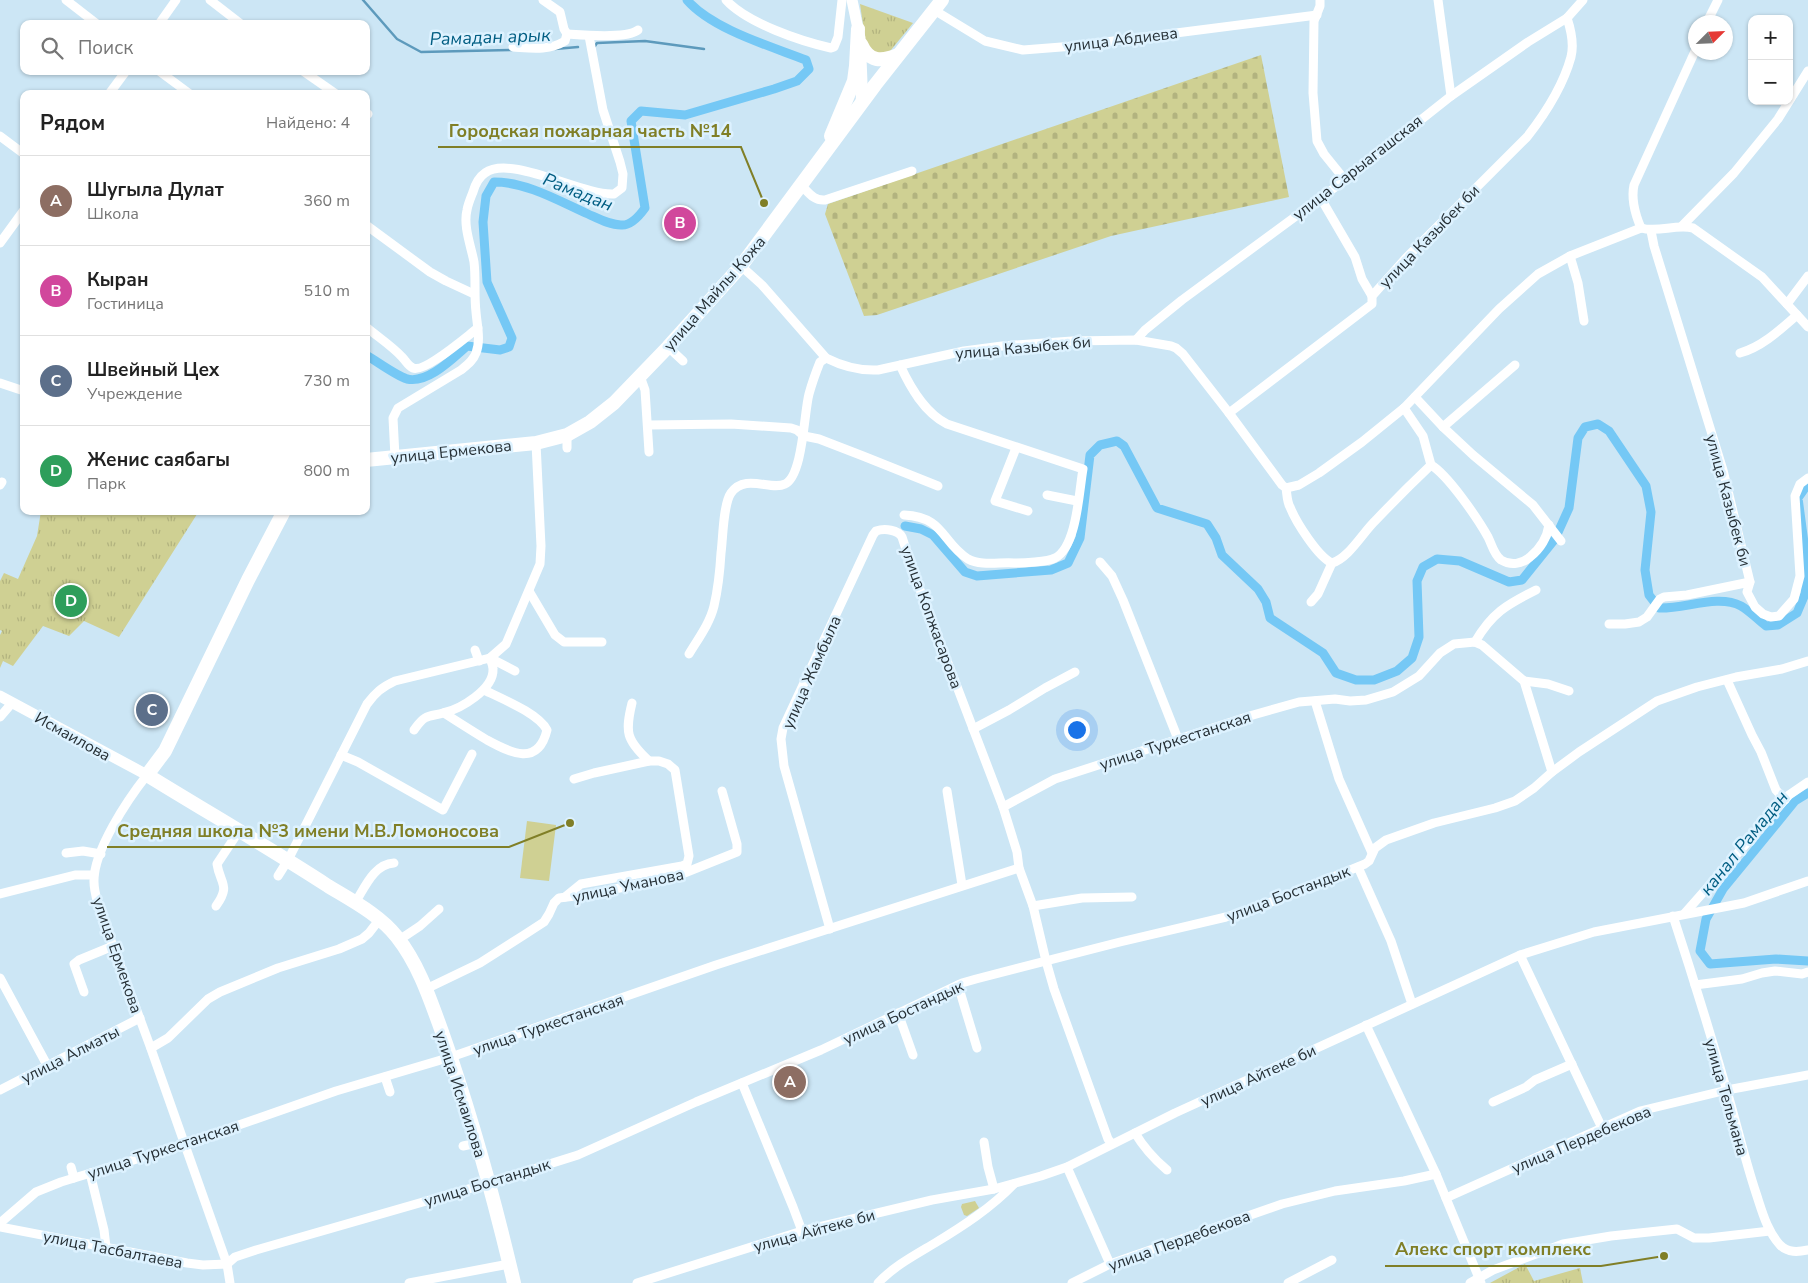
<!DOCTYPE html>
<html lang="ru">
<meta charset="utf-8">
<style>
body{margin:0;font-family:"Nunito Sans",sans-serif;background:#f2f2f2;color:#222}
.controls{position:absolute;right:15px;top:15px;display:grid;overflow:hidden;border-radius:10px;box-shadow:0 1px 4px #0004}
.controls button{width:45px;height:45px;display:grid;place-items:center;padding:0;border:0;border-bottom:1px solid #e0e0e0;background:#fff;color:#222;font:25px sans-serif}
.compass{position:absolute;left:1688px;top:15px;width:45px;height:45px;border-radius:50%;background:#fff;box-shadow:0 1px 4px #0004;rotate:66deg}
.you{position:absolute;left:1076px;top:729px;width:18px;height:18px;margin:-12px;border:4px solid #fff;border-radius:50%;background:#1a73e8;box-shadow:0 0 0 8px #1a73e833}
.badge{display:grid;place-items:center;width:32px;height:32px;border-radius:50%;background:#d93025;color:#fff;font-size:16px;font-weight:700}
.pin{position:absolute;translate:-50% -50%;border:2px solid #fff;box-shadow:0 1px 5px #0006}
.list{margin:0;padding:0;list-style:none}
h2{display:flex;justify-content:space-between;align-items:center;height:65px;margin:0;padding:0 20px;font-size:21px}
h2 small{font-size:16px;font-weight:400;color:#767676}
.list li{display:grid;grid-template-columns:32px 1fr auto;gap:15px;align-items:center;box-sizing:border-box;height:90px;padding:0 20px;border-top:1px solid #e0e0e0}
.list b{display:block;font-size:19px;white-space:nowrap}
.list p{margin:0;font-size:16px;white-space:nowrap;color:#767676}
.list em{font-size:16px;font-style:normal;color:#767676}
.icon{flex:none;width:28px;height:28px;fill:none;stroke:currentColor;stroke-width:2;stroke-linecap:round;stroke-linejoin:round}
.map{position:relative;flex:none;width:1808px;height:1283px;overflow:hidden}
.search{position:absolute;background:#fff;box-shadow:0 1px 4px #0004;left:20px;top:20px;width:350px;height:55px;display:flex;align-items:center;gap:12px;box-sizing:border-box;padding:0 18px;border-radius:10px;color:#767676;font-size:19px}
.panel{position:absolute;background:#fff;box-shadow:0 1px 4px #0004;left:20px;top:90px;width:350px;height:425px;border-radius:10px}
.map>svg:first-child{display:block}
</style>
<div class="map">
<svg width="1808" height="1283" viewBox="0 0 1808 1283">
<defs>
<pattern id="cemetery-stones" width="16" height="16" patternUnits="userSpaceOnUse" patternTransform="scale(1.25)"><rect width="16" height="16" fill="#cfd093"/><path d="M2 7V4a2 2 0 0 1 4 0v3zM10 15v-3a2 2 0 0 1 4 0v3z" fill="#b2b37f"/></pattern>
<pattern id="park-tufts" width="24" height="20" patternUnits="userSpaceOnUse" patternTransform="scale(1.25)"><rect width="24" height="20" fill="#cfd093"/><path d="M3 7l-1-3M5 7V3M7 7l1-3M15 17l-1-3M17 17v-4M19 17l1-3" fill="none" stroke="#b2b37f"/></pattern>
</defs>
<rect width="100%" height="100%" fill="#cce6f5"/>
<g fill="#cfd093">
<polygon points="527,821 556,825 549,881 520,878"/>
<polygon points="975,1201 979,1208 967,1216 964,1215 961,1207 962,1204"/>
</g>
<polygon fill="url(#cemetery-stones)" points="1261,55 1289,197 1111,236 877,315 864,316 825,214 828,204"/>
<g fill="url(#park-tufts)">
<polygon points="860,4 913,23 891,50 882,57 866,45"/>
<polygon points="41,511 199,511 119,637 84,621 69,636 43,626 13,666 3,661 0,668 0,635 2,631 0,630 0,581 4,573 18,579 37,536"/>
<polygon points="1525,1264 1534,1281 1580,1268 1583,1283 1490,1283"/>
</g>
<g fill="none" stroke-linecap="round" stroke-linejoin="round">
<g stroke="#5d9abc" stroke-width="2.5">
<polyline points="363,0 397,39 421,52 512,50"/>
<polyline points="595,46 597,43 645,41 704,49"/>
<polyline points="555,49 578,47"/>
</g>
<g stroke="#75c8f5" stroke-width="9">
<path d="M366 355C378 362 395 375 407 379 428 384 453 358 467 346L500 350 509 347 512 338 487 282 483 222 486 196 494 182C527 182 559 201 588 214 599 219 610 225 621 225 631 226 640 215 645 208L631 121 641 111 685 115 774 89 797 81 809 69 806 60C770 46 712 29 687 0"/>
<path d="M905 526 921 529 933 535 965 572 977 576 1051 570 1068 563 1080 538 1090 455 1100 445 1117 441 1124 446 1157 508 1207 524 1216 538 1222 555 1258 589 1266 602 1270 618 1323 653 1336 673 1356 680H1374L1397 671 1412 658 1419 637 1417 581 1423 567 1437 559 1460 561 1509 582 1522 580 1555 539 1569 508 1578 438 1585 427 1598 424 1609 431 1646 486 1651 512 1645 570 1649 595 1659 608C1685 609 1718 594 1741 606 1750 611 1758 620 1766 626L1778 625 1797 613 1805 594 1807 565 1798 498 1805 488 1808 486"/>
<polyline points="1808,793 1795,801 1723,889 1706,919 1700,951 1710,964 1776,959 1808,961"/>
</g>
<g stroke="#fff" stroke-width="9">
<polyline points="66,0 97,24"/>
<polyline points="210,0 241,24"/>
<polyline points="543,0 560,12 564,29 567,34"/>
<path d="M726 0C747 23 800 41 831 48L834 47 838 37 842 0"/>
<polyline points="1320,0 1320,6 1314,21 1313,93 1317,141 1324,154 1345,180"/>
<polyline points="1438,0 1451,96"/>
<polyline points="934,10 985,41 1023,50 1074,46 1317,15"/>
<polyline points="1707,22 1718,0"/>
<polyline points="159,24 176,0"/>
<path d="M567 34C582 35 627 39 638 30"/>
<path d="M513 47C530 48 549 51 565 41L567 34"/>
<polyline points="159,71 190,94"/>
<polyline points="303,71 336,94"/>
<polyline points="109,94 126,71"/>
<polyline points="366,113 368,114"/>
<polyline points="0,136 24,154"/>
<path d="M801 185C809 193 814 201 825 200L912 171"/>
<polyline points="1320,197 1355,257 1362,279 1372,296"/>
<polyline points="366,225 430,272 446,281 474,294"/>
<polyline points="1682,226 1734,173 1778,119 1808,71"/>
<path d="M1641 228C1635 214 1631 199 1634 185L1696 49"/>
<polyline points="1651,231 1654,246 1723,470 1750,582 1747,592 1755,607 1763,614 1771,617 1779,616 1794,599 1800,576 1795,496 1800,484 1808,478"/>
<polyline points="0,243 24,210"/>
<polyline points="1570,256 1578,283 1584,321"/>
<path d="M741 266 762 285 826 358C844 367 859 371 878 370L964 351 1002 346 1072 341 1136 340 1171 346 1176 348 1183 354 1229 413 1282 485 1286 488C1287 494 1287 502 1290 507 1296 522 1318 557 1332 563 1349 558 1363 532 1376 520 1394 501 1412 483 1431 465"/>
<polyline points="1787,304 1808,276"/>
<path d="M366 327C378 337 392 346 402 357 406 361 408 366 413 368 425 373 467 336 478 328"/>
<polyline points="1136,340 1145,330 1182,300 1345,180 1451,96 1528,42 1567,18 1583,0"/>
<polyline points="668,347 683,361"/>
<path d="M1740 353C1762 347 1781 329 1797 315"/>
<path d="M900 365C910 387 924 412 947 424L1083 469C1079 491 1077 547 1055 558 1048 562 1022 563 1014 563 999 562 981 566 968 559 941 542 945 517 904 515"/>
<polyline points="640,376 645,390 649,452"/>
<polyline points="0,383 24,391"/>
<polyline points="1415,397 1443,427 1473,455 1533,505 1561,541"/>
<polyline points="1404,408 1423,436 1431,465"/>
<path d="M1229 413 1372 304V296L1406 258 1527 137C1545 114 1563 86 1571 57 1574 45 1571 30 1567 18"/>
<polyline points="649,425 731,424 791,428 797,430 804,436 819,439 863,456 938,486"/>
<polyline points="1443,427 1515,365"/>
<polyline points="567,448 567,435"/>
<polyline points="1016,448 995,501 1028,511"/>
<path d="M395 457 393 418 398 408 461 370C467 365 473 361 476 353 481 340 477 325 476 312 474 295 476 278 474 262 471 246 463 226 467 210 468 204 471 197 473 192 475 185 479 177 485 173 511 154 582 196 614 194L622 188 623 174 620 162 603 110 589 36"/>
<path d="M1431 465C1448 475 1478 519 1488 537 1492 545 1494 555 1501 560 1511 566 1522 564 1530 557 1540 549 1547 538 1549 525"/>
<polyline points="0,485 2,482"/>
<path d="M1286 488 1299 485 1319 473 1362 442 1404 408 1499 309 1538 274 1570 256 1641 228C1658 233 1675 224 1693 228L1762 277 1808 327"/>
<polyline points="1047,495 1077,501"/>
<polyline points="1100,562 1112,576 1123,600 1178,739"/>
<polyline points="529,591 555,635 564,642 602,642"/>
<polyline points="1311,602 1318,594 1332,563"/>
<polyline points="1609,624 1625,624 1639,622 1647,617 1660,599 1664,597 1687,595 1750,582"/>
<path d="M1475 642C1492 613 1506 605 1536 590"/>
<polyline points="475,650 479,661"/>
<path d="M689 654C698 639 710 623 714 606 718 589 720 570 721 553 723 539 723 504 731 493 745 473 771 491 785 484 803 476 804 412 809 394 812 383 816 372 820 362L826 358"/>
<polyline points="490,658 515,671"/>
<polyline points="1727,680 1752,735 1761,752 1776,790 1785,800"/>
<polyline points="1524,681 1548,684 1569,691"/>
<polyline points="1315,701 1339,779 1372,853"/>
<path d="M632 703C625 732 626 740 649 761"/>
<path d="M444 713C458 722 472 731 487 740 511 753 538 767 547 730 538 713 502 699 484 690"/>
<polyline points="0,717 12,703"/>
<polyline points="973,729 1009,710 1045,688 1075,672"/>
<path d="M414 730C417 726 420 721 425 718 430 715 437 715 443 713 461 709 494 689 493 669 493 665 491 661 490 658"/>
<polyline points="341,755 358,762 443,810 472,754"/>
<path d="M147 775C128 799 93 851 94 882 94 891 97 900 99 908L150 1046 227 1264 230 1283"/>
<polyline points="947,791 962,885"/>
<polyline points="1003,807 1055,779 1253,715 1299,702 1335,699 1350,701 1366,700 1393,692 1419,676 1440,653 1454,644 1475,642 1482,645 1524,681 1552,772"/>
<polyline points="66,853 83,851 101,854"/>
<polyline points="1358,867 1391,941 1412,1004"/>
<path d="M278 876 288 860 367 704C375 693 382 687 395 681L490 658 506 644 540 564 541 546 536 443"/>
<polyline points="0,894 75,875 94,875"/>
<polyline points="565,897 581,884 682,866 687,864 689,856 675,770 668,764 659,761 649,761 594,773 574,779"/>
<path d="M355 903C365 887 374 864 394 863"/>
<path d="M216 906C231 885 220 884 217 864L239 831"/>
<polyline points="1033,906 1082,898 1132,897"/>
<polyline points="1685,913 1789,795 1808,782"/>
<path d="M1673 916C1692 974 1710 1032 1727 1091 1737 1125 1745 1160 1756 1193 1762 1211 1767 1231 1780 1245 1788 1253 1798 1252 1808 1250"/>
<path d="M830 929 784 766 781 739 783 728 873 535 876 531C885 528 898 530 902 537L914 574 1003 807 1017 852 1019 868 1033 906 1046 961 1054 989 1108 1139 1112 1144"/>
<polyline points="399,940 420,926 439,909"/>
<polyline points="1520,955 1602,1128"/>
<polyline points="0,978 47,1065"/>
<polyline points="958,985 977,1048"/>
<polyline points="1695,985 1742,979 1762,973 1775,971 1802,974 1808,972"/>
<polyline points="426,989 480,963 524,935 544,922 549,914 554,903 559,898 591,894 677,876 737,852 737,844 722,791"/>
<polyline points="84,992 74,964 79,960 113,946"/>
<polyline points="898,1013 913,1055"/>
<polyline points="1366,1025 1436,1174 1481,1283"/>
<polyline points="151,1048 168,1038 208,999 220,992 278,968 339,949 362,939 369,933 379,920"/>
<polyline points="385,1077 390,1092"/>
<polyline points="742,1083 793,1207 802,1231"/>
<polyline points="0,1090 140,1018"/>
<polyline points="1493,1102 1526,1087 1535,1080 1572,1064"/>
<path d="M1135 1133C1144 1148 1154 1159 1167 1170"/>
<polyline points="984,1142 988,1167 994,1189"/>
<polyline points="463,1146 477,1143"/>
<polyline points="71,1167 74,1178"/>
<polyline points="1067,1167 1110,1264"/>
<polyline points="90,1173 104,1230 106,1247"/>
<polyline points="1446,1198 1640,1111 1727,1090 1808,1075"/>
<polyline points="0,1223 36,1192 61,1182 170,1149 336,1091 451,1057 716,965 1019,868"/>
<polyline points="0,1227 187,1263 203,1265 227,1264 235,1257 256,1250 489,1183 578,1155 696,1102 821,1050 962,983 976,979 1120,942 1226,917 1254,909 1365,864 1369,861 1375,848 1386,840 1434,823 1495,808 1515,801 1534,788 1552,772 1579,752 1657,701 1697,687 1736,677 1782,669 1808,661"/>
<polyline points="409,1283 509,1264"/>
<polyline points="637,1283 802,1231 932,1200 994,1189 1041,1176 1067,1167 1175,1113 1520,955 1594,932 1744,903 1808,881"/>
<path d="M878 1283C894 1266 915 1255 935 1243 963 1226 991 1208 1014 1184"/>
<polyline points="1072,1283 1110,1264 1282,1204 1335,1191 1404,1181 1436,1174"/>
<polyline points="1288,1283 1332,1260"/>
<polyline points="1470,1283 1493,1270 1563,1244 1611,1236 1677,1229 1694,1238 1709,1238 1770,1231"/>
</g>
<g stroke="#fff" stroke-width="11">
<polyline points="852,0 860,38"/>
<polyline points="861,104 862,83 861,58"/>
<polyline points="0,696 147,775"/>
</g>
<g stroke="#fff" stroke-width="14">
<path d="M861 44C869 62 881 62 898 55"/>
<polyline points="831,136 854,81 856,66 858,29"/>
<polyline points="366,460 536,443 567,435 590,422 614,403 668,347 741,266 875,85 942,0"/>
<path d="M284 511 248 580 165 751 147 775C207 812 268 847 328 886 351 900 380 915 397 937 419 965 430 999 442 1032 471 1114 494 1198 514 1283"/>
</g>
</g>
<g text-anchor="middle" stroke-width="5" stroke-linejoin="round" paint-order="stroke">
<g font-size="16" fill="#263036" stroke="#ddf2ff">
<text transform="translate(1121 39) rotate(-7)" y="6">улица Абдиева</text>
<text transform="translate(1357 167) rotate(-38)" y="6">улица Сарыагашская</text>
<text transform="translate(1429 236) rotate(-46)" y="6">улица Казыбек би</text>
<text transform="translate(714 293) rotate(-49)" y="6">улица Майлы Кожа</text>
<text transform="translate(1023 347) rotate(-5)" y="6">улица Казыбек би</text>
<text transform="translate(451 451) rotate(-6)" y="6">улица Ермекова</text>
<text transform="translate(1729 500) rotate(75)" y="6">улица Казыбек би</text>
<text transform="translate(932 617) rotate(70)" y="6">улица Копжасарова</text>
<text transform="translate(811 672) rotate(-66)" y="6">улица Жамбыла</text>
<text transform="translate(73 736) rotate(29)" y="6">Исмаилова</text>
<text transform="translate(1175 740) rotate(-18)" y="6">улица Туркестанская</text>
<text transform="translate(628 885) rotate(-12)" y="6">улица Уманова</text>
<text transform="translate(1288 893) rotate(-21)" y="6">улица Бостандык</text>
<text transform="translate(118 955) rotate(71)" y="6">улица Ермекова</text>
<text transform="translate(903 1012) rotate(-25)" y="6">улица Бостандык</text>
<text transform="translate(548 1024) rotate(-19)" y="6">улица Туркестанская</text>
<text transform="translate(70 1054) rotate(-27)" y="6">улица Алматы</text>
<text transform="translate(1258 1075) rotate(-25)" y="6">улица Айтеке би</text>
<text transform="translate(461 1094) rotate(72)" y="6">улица Исмаилова</text>
<text transform="translate(1727 1097) rotate(74)" y="6">улица Тельмана</text>
<text transform="translate(1581 1139) rotate(-23)" y="6">улица Пердебекова</text>
<text transform="translate(163 1149) rotate(-18)" y="6">улица Туркестанская</text>
<text transform="translate(487 1182) rotate(-17)" y="6">улица Бостандык</text>
<text transform="translate(814 1230) rotate(-15)" y="6">улица Айтеке би</text>
<text transform="translate(1179 1240) rotate(-20)" y="6">улица Пердебекова</text>
<text transform="translate(113 1249) rotate(11)" y="6">улица Тасбалтаева</text>
</g>
<g font-size="18" font-style="italic" fill="#005d82" stroke="#ddf2ff">
<text transform="translate(490 37) rotate(-2)" y="6">Рамадан арык</text>
<text transform="translate(578 192) rotate(22)" y="6">Рамадан</text>
<text transform="translate(1744 843) rotate(-51)" y="6">канал Рамадан</text>
</g>
</g>
<path fill="none" stroke="#807f27" stroke-width="2" d="M764 203L741 147H438M570 823L509 847H107M1664 1256L1601 1266H1385"/>
<g fill="#807f27" stroke="#ddf2ff" stroke-width="2">
<circle cx="764" cy="203" r="5"/>
<circle cx="570" cy="823" r="5"/>
<circle cx="1664" cy="1256" r="5"/>
</g>
<g font-size="18" text-anchor="middle" font-weight="bold" fill="#807f27" stroke="#ddf2ff" stroke-width="5" stroke-linejoin="round" paint-order="stroke">
<text x="590" y="137">Городская пожарная часть №14</text>
<text x="308" y="837">Средняя школа №3 имени М.В.Ломоносова</text>
<text x="1493" y="1255">Алекс спорт комплекс</text>
</g>
</svg>
<div class="controls">
<button>+</button>
<button>−</button>
</div>
<svg class="compass" viewBox="-18 -18 36 36"><path d="M0-13l5 13h-10z" fill="#e53935"/><path d="M0 13l5-13h-10z" fill="#767676"/></svg>
<div class="you"></div>
<div class="pin badge" style="left:790px;top:1082px;background:#8d6e63">A</div>
<div class="pin badge" style="left:680px;top:223px;background:#d1479c">B</div>
<div class="pin badge" style="left:152px;top:710px;background:#5c6f8a">C</div>
<div class="pin badge" style="left:71px;top:601px;background:#2e9e5b">D</div>
<div class="search"><svg class="icon" aria-label="search" viewBox="0 0 24 24"><circle cx="10" cy="10" r="6"/><path d="M15 15l6 6"/></svg>Поиск</div>
<section class="panel">
<h2>Рядом<small>Найдено: 4</small></h2>
<ul class="list">
<li><span class="badge" style="background:#8d6e63">A</span><div><b>Шугыла Дулат</b><p>Школа</p></div><em>360 m</em></li>
<li><span class="badge" style="background:#d1479c">B</span><div><b>Кыран</b><p>Гостиница</p></div><em>510 m</em></li>
<li><span class="badge" style="background:#5c6f8a">C</span><div><b>Швейный Цех</b><p>Учреждение</p></div><em>730 m</em></li>
<li><span class="badge" style="background:#2e9e5b">D</span><div><b>Женис саябагы</b><p>Парк</p></div><em>800 m</em></li>
</ul>
</section>
</div>
